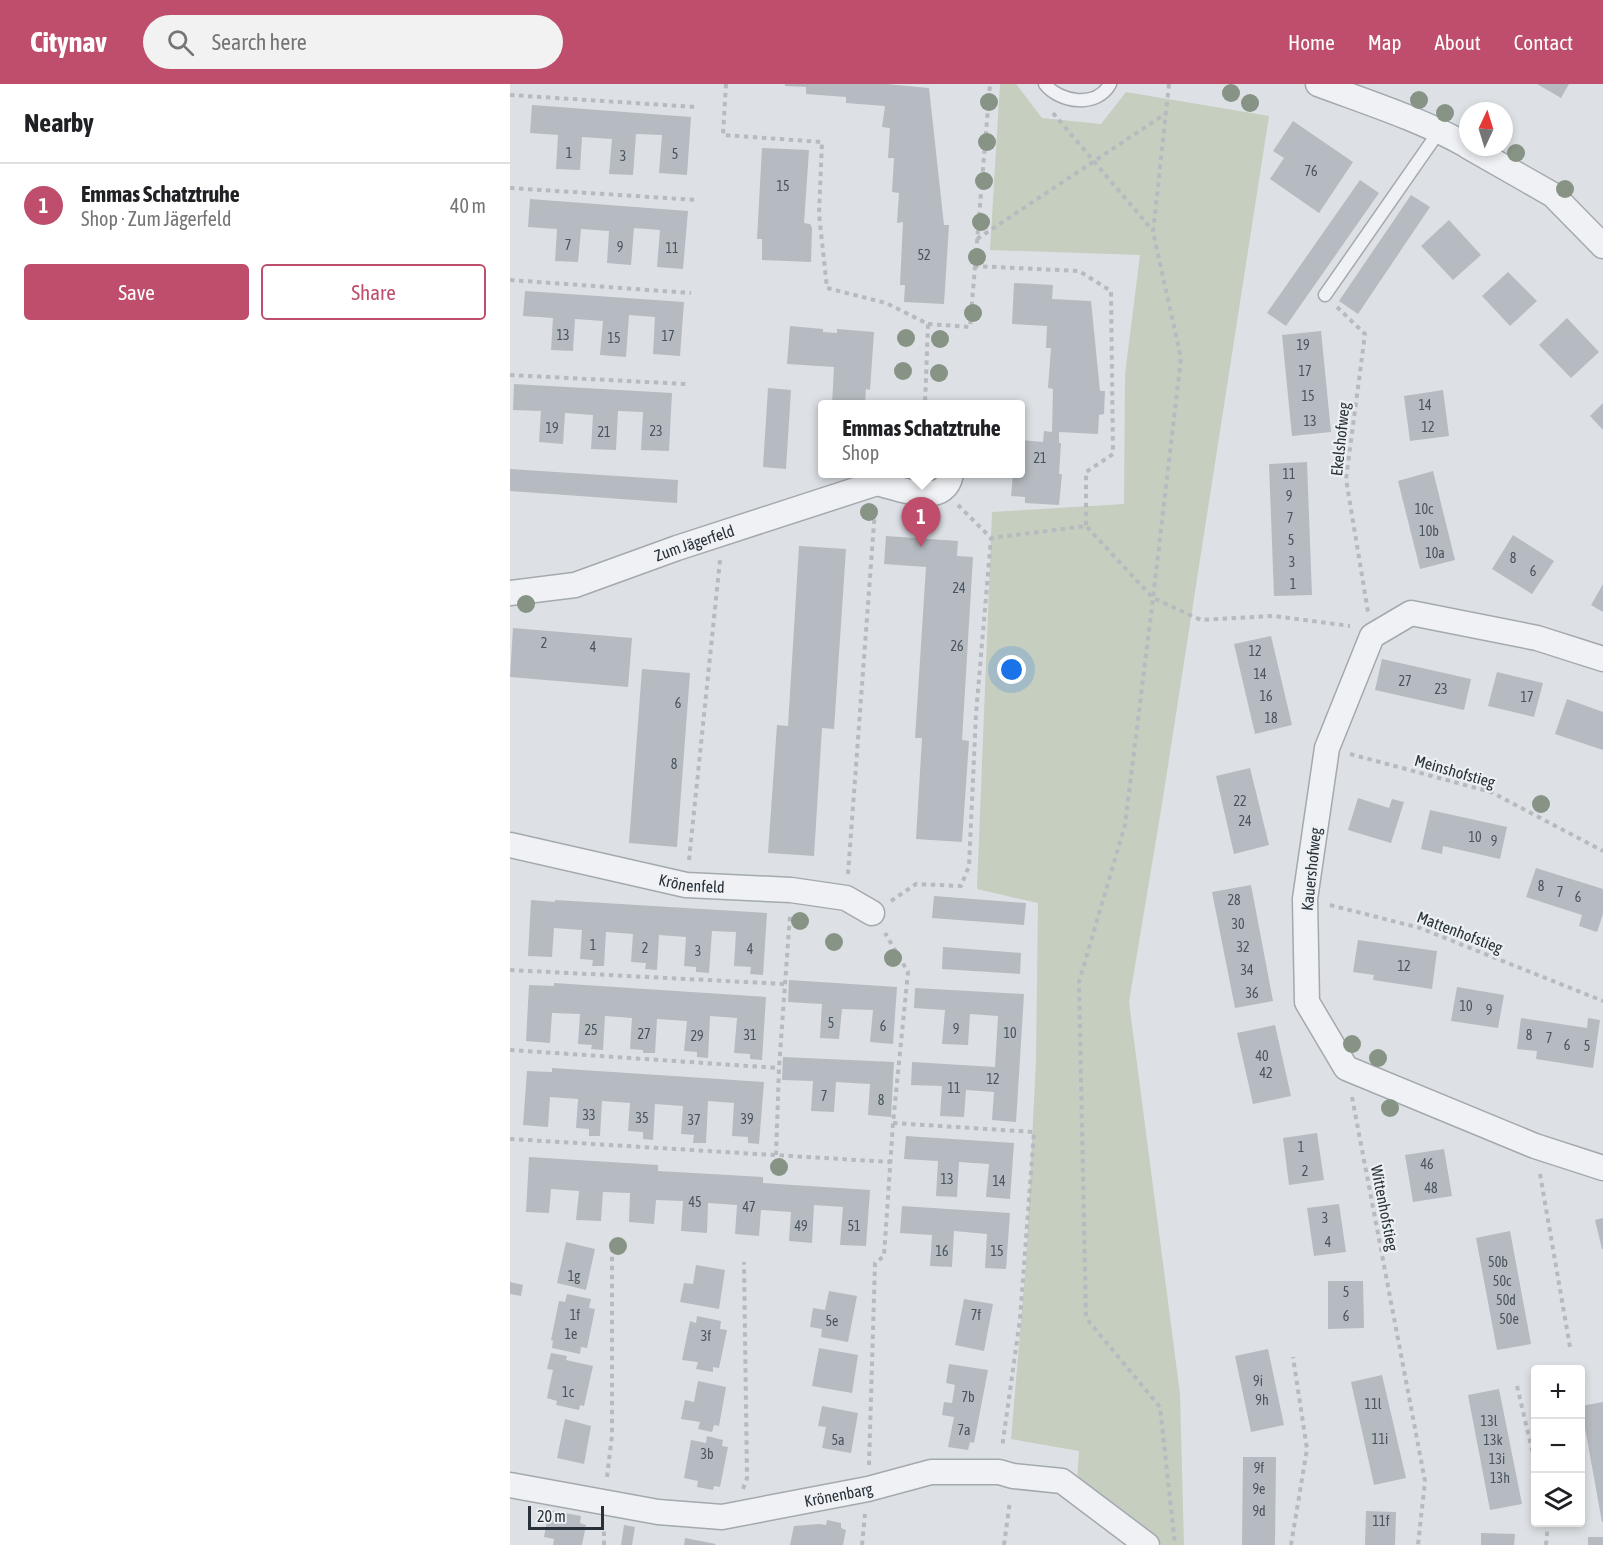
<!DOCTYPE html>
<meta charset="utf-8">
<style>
body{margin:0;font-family:"Asap Condensed",sans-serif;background:#f2f2f2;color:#202124}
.controls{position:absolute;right:18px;bottom:18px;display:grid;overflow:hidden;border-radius:6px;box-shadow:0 3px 9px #0003}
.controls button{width:54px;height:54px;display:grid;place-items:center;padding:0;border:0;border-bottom:2px solid #e0e0e0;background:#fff;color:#202124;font:30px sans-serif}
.compass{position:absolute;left:949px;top:18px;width:54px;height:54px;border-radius:50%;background:#fff;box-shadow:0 3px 9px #0003;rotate:4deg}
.scale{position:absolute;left:18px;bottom:15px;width:76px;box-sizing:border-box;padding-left:6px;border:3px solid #28313a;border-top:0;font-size:16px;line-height:21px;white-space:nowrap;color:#28313a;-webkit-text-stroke:4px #ecf0f3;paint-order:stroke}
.you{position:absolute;left:502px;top:586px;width:21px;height:21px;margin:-15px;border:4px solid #fff;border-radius:50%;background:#1a73e8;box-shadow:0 0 0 9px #1a73e833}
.badge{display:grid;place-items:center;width:39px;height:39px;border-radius:50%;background:#be4e6b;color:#fff;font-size:20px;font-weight:700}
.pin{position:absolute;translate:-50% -50px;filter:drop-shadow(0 2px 3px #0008)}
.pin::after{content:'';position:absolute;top:32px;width:21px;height:18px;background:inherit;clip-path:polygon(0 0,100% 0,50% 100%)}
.popup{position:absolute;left:308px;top:316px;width:207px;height:78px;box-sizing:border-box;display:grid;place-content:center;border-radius:6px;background:#fff;filter:drop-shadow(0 2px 4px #0005);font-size:20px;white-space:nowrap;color:#757577}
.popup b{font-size:22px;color:#202124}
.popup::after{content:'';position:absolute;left:50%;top:100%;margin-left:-12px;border:12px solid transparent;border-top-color:#fff}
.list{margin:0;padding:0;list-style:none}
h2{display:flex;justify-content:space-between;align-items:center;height:78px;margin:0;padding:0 24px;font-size:26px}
h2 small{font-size:20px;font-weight:400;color:#757577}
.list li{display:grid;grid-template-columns:39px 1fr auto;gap:18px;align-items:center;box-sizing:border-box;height:84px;padding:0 24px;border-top:2px solid #e0e0e0}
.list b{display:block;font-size:22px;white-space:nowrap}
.list p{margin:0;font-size:20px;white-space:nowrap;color:#757577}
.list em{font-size:20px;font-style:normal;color:#757577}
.actions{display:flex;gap:12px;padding:18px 24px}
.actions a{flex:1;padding:14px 0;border:2px solid #be4e6b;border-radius:6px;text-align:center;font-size:21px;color:#be4e6b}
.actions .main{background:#be4e6b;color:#fff}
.icon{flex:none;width:33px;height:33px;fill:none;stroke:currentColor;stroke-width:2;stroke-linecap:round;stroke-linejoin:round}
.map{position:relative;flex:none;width:1093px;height:1461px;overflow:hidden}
header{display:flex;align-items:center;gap:36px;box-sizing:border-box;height:84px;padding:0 30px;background:#be4e6b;color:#fff}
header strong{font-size:28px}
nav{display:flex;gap:33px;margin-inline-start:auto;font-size:21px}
.search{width:420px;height:54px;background:#f2f2f2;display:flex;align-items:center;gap:15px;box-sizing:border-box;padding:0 21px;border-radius:33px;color:#757577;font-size:22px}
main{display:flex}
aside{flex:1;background:#fff}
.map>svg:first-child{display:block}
</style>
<header>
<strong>Citynav</strong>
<div class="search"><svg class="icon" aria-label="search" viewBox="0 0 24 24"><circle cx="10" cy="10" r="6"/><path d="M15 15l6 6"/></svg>Search here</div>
<nav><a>Home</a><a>Map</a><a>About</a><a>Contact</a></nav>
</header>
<main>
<aside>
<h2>Nearby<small></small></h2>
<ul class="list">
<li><span class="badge">1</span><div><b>Emmas Schatztruhe</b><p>Shop · Zum Jägerfeld</p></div><em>40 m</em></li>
</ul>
<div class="actions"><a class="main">Save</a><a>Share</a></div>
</aside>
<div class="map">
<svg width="1093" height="1461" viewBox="0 0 1093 1461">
<rect width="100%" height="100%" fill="#dde1e5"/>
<polygon fill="#c5cebf" points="490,0 506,0 532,34 591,40 616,8 759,32 652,720 619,918 670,1310 674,1461 652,1461 567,1398 569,1367 501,1355 516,1179 526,976 528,819 467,805 482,428 614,420 615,290 630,171 480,166"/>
<g fill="#b5bbc1">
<polygon points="275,0 376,0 419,4 434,141 439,141 434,220 394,218 395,201 390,201 393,138 387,139 389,109 382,108 384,74 378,74 380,44 372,43 375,22 336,19 336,13 296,10 296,3 275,2"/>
<polygon points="1027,0 1059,0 1051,14"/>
<polygon points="22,21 181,33 177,91 149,89 152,51 126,50 123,91 99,90 102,55 72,53 70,86 46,85 48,51 20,49"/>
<polygon points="783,37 843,78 809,129 760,95 774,74 763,67"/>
<polygon points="252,64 299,66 294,139 300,140 302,144 301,178 252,176 252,155 247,155"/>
<polygon points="850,96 869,109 776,242 757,229"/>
<polygon points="901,111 920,123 848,230 829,217"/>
<polygon points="20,115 178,127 173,185 147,183 150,146 124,144 121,181 97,179 99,147 71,145 68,178 45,177 47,145 18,143"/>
<polygon points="939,136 971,171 943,196 911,162"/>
<polygon points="998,188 1027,217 1000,242 972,212"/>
<polygon points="504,199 543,201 542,215 581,217 590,307 595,307 594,330 589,331 588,350 549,348 549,359 551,359 549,390 552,390 549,421 515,419 515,413 501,412 503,390 510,390 510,356 533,358 534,347 542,348 543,305 538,304 541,264 536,264 537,242 502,240"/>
<polygon points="15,207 174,218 170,272 143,270 145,233 119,231 116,273 90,271 93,237 65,235 63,267 41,266 43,234 13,232"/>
<polygon points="1057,234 1089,268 1061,294 1029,261"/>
<polygon points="280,242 313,245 313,248 327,249 327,245 364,248 360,306 356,305 355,320 322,320 324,283 277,280"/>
<polygon points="811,247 821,348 782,352 772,251"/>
<polygon points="4,300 162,309 159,367 131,366 133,328 108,327 106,366 81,365 83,331 55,329 53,360 29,358 31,327 3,326"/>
<polygon points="258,304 281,306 276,385 253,383"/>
<polygon points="933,306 939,352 900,357 894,312"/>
<polygon points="1093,319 1093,346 1080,332"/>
<polygon points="797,378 802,511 764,512 759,380"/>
<polygon points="0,385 168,396 167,419 0,407"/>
<polygon points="923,387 945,476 910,485 888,397"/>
<polygon points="1003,451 1044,477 1022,510 982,485"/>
<polygon points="376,452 448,457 447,472 463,473 452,656 459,657 452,758 406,755 412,654 405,654 416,483 374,480"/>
<polygon points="289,462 336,465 324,645 312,644 304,772 258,769 267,641 278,642"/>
<polygon points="1093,500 1093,528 1081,521"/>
<polygon points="3,544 122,554 118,603 0,593"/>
<polygon points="761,552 782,641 745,650 724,560"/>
<polygon points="872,575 961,595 954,626 865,606"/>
<polygon points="132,585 180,589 167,763 119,759"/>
<polygon points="987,588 1033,599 1024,633 978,622"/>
<polygon points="1057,615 1093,628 1093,666 1045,650"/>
<polygon points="740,684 759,761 724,770 706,692"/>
<polygon points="848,714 879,724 882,715 894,718 881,759 838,746"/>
<polygon points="920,726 997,743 990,775 933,762 932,770 911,765"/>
<polygon points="1026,784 1093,805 1093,830 1087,848 1069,842 1072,831 1016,813"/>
<polygon points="741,801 763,917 725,924 702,808"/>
<polygon points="424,812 516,819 514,841 422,834"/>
<polygon points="21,816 45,818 45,816 257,829 253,891 240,890 241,883 224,882 226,848 202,847 199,889 186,888 186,883 174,882 176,853 149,851 147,886 135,885 136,879 121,878 123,850 96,848 94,882 82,882 83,876 70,875 72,846 44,844 42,873 18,872"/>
<polygon points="848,856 927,867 922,905 863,896 864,891 843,888"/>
<polygon points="433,863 511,869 510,890 432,885"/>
<polygon points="279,896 387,903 383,960 360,958 363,926 332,925 329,955 310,954 312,920 278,918"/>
<polygon points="44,899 256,913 252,976 240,975 240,970 224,969 227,934 200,932 198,974 187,973 187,968 174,967 177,937 147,935 145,969 133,969 133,966 120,965 122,934 95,932 93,966 81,965 82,961 68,960 70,930 42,929 40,959 16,957 19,901 44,902"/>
<polygon points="947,903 994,911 988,944 941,937"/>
<polygon points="405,904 514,910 506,1038 482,1036 484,1008 456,1006 454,1033 430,1032 432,1002 401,1001 402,978 485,983 488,932 460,930 458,961 432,960 435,926 404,924"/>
<polygon points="1011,934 1077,944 1078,934 1090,936 1083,984 1026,975 1027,967 1007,965"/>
<polygon points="765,941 781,1012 743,1020 727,949"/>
<polygon points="273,973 384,978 381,1033 358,1031 360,1000 326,998 324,1028 301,1027 303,997 272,996"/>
<polygon points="42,984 254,998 249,1060 238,1059 238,1053 222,1052 224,1019 198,1017 196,1059 183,1059 184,1051 171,1050 173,1022 145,1020 143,1056 133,1055 133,1048 118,1047 120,1019 92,1017 90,1052 79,1052 79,1045 66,1044 68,1015 40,1013 38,1043 13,1041 17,987 42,988"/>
<polygon points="807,1049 814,1096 779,1101 773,1054"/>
<polygon points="396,1052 504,1059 500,1115 476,1113 479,1080 449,1078 447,1113 426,1112 428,1077 394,1075"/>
<polygon points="934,1065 942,1112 903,1118 895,1071"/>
<polygon points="19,1073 148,1081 148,1087 253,1093 253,1099 360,1106 356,1162 330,1161 333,1123 304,1121 302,1159 279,1157 281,1128 251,1126 249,1152 225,1150 227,1121 198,1119 197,1149 171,1147 173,1117 146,1116 144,1140 119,1138 120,1109 93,1108 91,1137 66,1136 69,1107 41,1105 39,1129 16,1128"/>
<polygon points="829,1120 836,1168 804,1172 797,1124"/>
<polygon points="392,1122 500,1129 496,1185 475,1184 477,1150 444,1147 442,1183 420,1182 422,1151 390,1149"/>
<polygon points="1093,1134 1093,1165 1092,1165 1085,1136"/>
<polygon points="1000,1147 1021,1260 987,1266 966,1154"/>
<polygon points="56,1158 85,1165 76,1206 47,1199"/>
<polygon points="186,1181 215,1186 209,1225 170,1218 174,1199 183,1200"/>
<polygon points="818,1197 853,1197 854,1244 818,1245"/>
<polygon points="0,1198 13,1201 11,1212 0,1210"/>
<polygon points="319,1207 347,1212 338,1258 311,1253 312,1245 300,1243 303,1224 315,1226"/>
<polygon points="57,1210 81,1215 79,1224 85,1225 77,1264 71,1263 70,1270 42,1264 43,1257 41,1256 49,1217 55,1218"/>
<polygon points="454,1215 483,1220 474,1267 445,1261"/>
<polygon points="187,1232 211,1237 210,1245 217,1246 209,1284 203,1283 203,1288 186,1285 188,1278 172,1276 180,1237 186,1239"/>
<polygon points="309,1264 348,1271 342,1309 302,1302"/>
<polygon points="758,1265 774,1341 741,1348 725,1272"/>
<polygon points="41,1269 57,1272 56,1276 83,1282 74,1322 70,1321 69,1326 46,1321 47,1317 37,1314 43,1286 37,1285"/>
<polygon points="439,1280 478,1286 464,1359 460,1358 458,1366 438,1363 444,1333 432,1331 434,1318 442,1319 445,1301 436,1299"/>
<polygon points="872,1291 896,1394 864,1401 841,1298"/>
<polygon points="188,1297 216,1303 209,1342 204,1341 202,1348 188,1345 190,1338 171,1335 175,1316 184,1318"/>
<polygon points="989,1305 1012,1420 980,1426 958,1311"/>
<polygon points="1093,1318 1093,1438 1092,1438 1071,1322"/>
<polygon points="312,1322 348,1329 341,1369 312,1364 316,1343 308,1342"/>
<polygon points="55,1335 81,1342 74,1380 47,1374"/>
<polygon points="197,1352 213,1356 212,1362 218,1363 210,1403 204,1402 203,1406 187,1403 188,1397 174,1394 181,1356 196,1359"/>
<polygon points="733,1373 766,1373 765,1461 732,1461"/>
<polygon points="39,1426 71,1432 70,1439 76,1441 72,1461 43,1461 44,1455 34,1453"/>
<polygon points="856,1427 886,1428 885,1461 855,1461"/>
<polygon points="317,1436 331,1439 331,1444 336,1446 333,1461 280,1461 284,1442 309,1440 316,1441"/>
<polygon points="114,1441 125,1443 122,1461 111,1461"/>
<polygon points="971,1449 1005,1450 1004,1461 971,1461"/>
<rect x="1078" y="1453" width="15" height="8"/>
<polygon points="175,1454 206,1460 205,1461 174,1461"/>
</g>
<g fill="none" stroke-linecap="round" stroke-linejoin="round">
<defs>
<g id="lane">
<path d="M535 0C550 19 587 24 600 0"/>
<polyline points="815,211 930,46"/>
</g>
<g id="street">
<path d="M808 0C859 19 910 35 958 62"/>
<polyline points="959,63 1043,111 1093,162"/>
<path d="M367 399C389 404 435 425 441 390"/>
<path id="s1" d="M0 509 65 501 167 464 367 399 378 390"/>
<polyline points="1093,575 1027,554 901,529 862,552 817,664 795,815 797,918 836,984 1025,1062 1093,1084"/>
<path id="s2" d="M0 761 176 801 281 806 336 814 362 829"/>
<path id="s3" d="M0 1401 148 1428 212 1433 358 1405 421 1388H489L503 1392 552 1397 637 1461"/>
</g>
</defs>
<use href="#lane" stroke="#a3a9ae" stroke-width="15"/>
<use href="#street" stroke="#a3a9ae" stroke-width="27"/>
<g stroke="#b7bbc0" stroke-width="4" stroke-dasharray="4.5 4.5" stroke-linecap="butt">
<polyline points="216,0 213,51 312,58 309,130 317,204 376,219 418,240 415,320"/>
<polyline points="659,0 643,148 671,274 643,514 691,536 764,532 840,542"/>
<polyline points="0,11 186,23"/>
<polyline points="543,29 643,147"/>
<polyline points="0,104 187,116"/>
<polyline points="467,155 655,30"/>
<polyline points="464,182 569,187 601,207 603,370 576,388 576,442"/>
<polyline points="0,196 181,209"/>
<polyline points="827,223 855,250 836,395 858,528"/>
<polyline points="418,240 460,243 480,0"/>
<polyline points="0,291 176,300"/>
<polyline points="448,421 481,454 576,442 643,514 615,741 569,898 576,1234 650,1323 665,1461"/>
<polyline points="840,670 981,708 1093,767"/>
<polyline points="179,776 210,476"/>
<polyline points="338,790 365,426"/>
<polyline points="381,817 406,800 451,802 459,782 466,630 481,454"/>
<polyline points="820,821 910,844 1093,917"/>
<polyline points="0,886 275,900"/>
<polyline points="0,966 269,984"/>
<polyline points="842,1013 915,1397 908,1461"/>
<polyline points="383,1039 524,1048 510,1235 492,1364"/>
<polyline points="0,1055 380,1078"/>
<polyline points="266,1071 269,984 280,831"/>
<polyline points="1030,1090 1060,1263"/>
<polyline points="1007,1302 1026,1383"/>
<polyline points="359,1381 365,1179 374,1172 383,1039 398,888 375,849"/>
<polyline points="97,1393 102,1351 102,1160"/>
<polyline points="233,1405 237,1394 234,1178"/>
<polyline points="94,1461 94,1443"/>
<polyline points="352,1461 355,1430"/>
<polyline points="494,1461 500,1417"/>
<polyline points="781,1461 797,1365 783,1273"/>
<polyline points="1036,1461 1038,1438"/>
</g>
<use href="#lane" stroke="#eff1f4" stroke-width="12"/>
<use href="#street" stroke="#eff1f4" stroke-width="24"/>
</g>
<g fill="#879385">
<circle cx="721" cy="9" r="9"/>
<circle cx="909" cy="16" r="9"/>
<circle cx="479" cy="18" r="9"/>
<circle cx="740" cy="19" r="9"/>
<circle cx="935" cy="29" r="9"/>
<circle cx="477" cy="58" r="9"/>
<circle cx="1006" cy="69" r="9"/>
<circle cx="474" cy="97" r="9"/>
<circle cx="1055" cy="105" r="9"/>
<circle cx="471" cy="138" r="9"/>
<circle cx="467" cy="173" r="9"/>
<circle cx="463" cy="229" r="9"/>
<circle cx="396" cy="254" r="9"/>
<circle cx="430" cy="255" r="9"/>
<circle cx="393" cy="287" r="9"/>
<circle cx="429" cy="289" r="9"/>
<circle cx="359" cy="428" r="9"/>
<circle cx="16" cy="520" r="9"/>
<circle cx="1031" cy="720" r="9"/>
<circle cx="290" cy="837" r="9"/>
<circle cx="324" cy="858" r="9"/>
<circle cx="383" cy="874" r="9"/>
<circle cx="842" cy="960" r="9"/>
<circle cx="868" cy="974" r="9"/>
<circle cx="880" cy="1024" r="9"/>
<circle cx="269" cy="1083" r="9"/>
<circle cx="108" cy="1162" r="9"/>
</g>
<g text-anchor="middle" stroke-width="4.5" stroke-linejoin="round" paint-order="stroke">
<g font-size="14" fill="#4b545c">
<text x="59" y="74">1</text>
<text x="165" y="75">5</text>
<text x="113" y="77">3</text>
<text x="801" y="92">76</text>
<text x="273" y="107">15</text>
<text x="58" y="166">7</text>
<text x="110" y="168">9</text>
<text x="162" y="169">11</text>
<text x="414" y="176">52</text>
<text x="53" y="256">13</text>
<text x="158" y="257">17</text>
<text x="104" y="259">15</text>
<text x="793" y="266">19</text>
<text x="795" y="292">17</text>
<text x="798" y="317">15</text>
<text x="915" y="326">14</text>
<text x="800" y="342">13</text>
<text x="918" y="348">12</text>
<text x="42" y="349">19</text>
<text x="146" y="352">23</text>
<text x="94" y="353">21</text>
<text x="530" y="379">21</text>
<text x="779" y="395">11</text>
<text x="779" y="417">9</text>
<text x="914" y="430">10c</text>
<text x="780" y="439">7</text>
<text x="919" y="452">10b</text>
<text x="781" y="461">5</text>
<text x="925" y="474">10a</text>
<text x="1003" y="479">8</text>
<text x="782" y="483">3</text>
<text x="1023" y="492">6</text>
<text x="783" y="505">1</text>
<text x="449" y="509">24</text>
<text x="34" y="564">2</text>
<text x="447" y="567">26</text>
<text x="83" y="568">4</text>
<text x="745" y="572">12</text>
<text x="750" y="595">14</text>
<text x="895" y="602">27</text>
<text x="931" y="610">23</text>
<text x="756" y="617">16</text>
<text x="1017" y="618">17</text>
<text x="168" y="624">6</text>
<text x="761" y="639">18</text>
<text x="164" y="685">8</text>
<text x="730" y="722">22</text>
<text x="735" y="742">24</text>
<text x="965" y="758">10</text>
<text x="984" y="762">9</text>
<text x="1031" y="807">8</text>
<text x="1050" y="813">7</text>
<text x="1068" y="818">6</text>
<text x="724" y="821">28</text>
<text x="728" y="845">30</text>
<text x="83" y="866">1</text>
<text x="733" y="868">32</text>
<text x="135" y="869">2</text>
<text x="240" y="870">4</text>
<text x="188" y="872">3</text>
<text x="894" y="887">12</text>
<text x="737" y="891">34</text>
<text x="742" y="914">36</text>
<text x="956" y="927">10</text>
<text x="979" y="931">9</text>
<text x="321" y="944">5</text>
<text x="373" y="947">6</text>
<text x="446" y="950">9</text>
<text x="81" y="951">25</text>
<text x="500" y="954">10</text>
<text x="134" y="955">27</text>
<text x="240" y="956">31</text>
<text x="1019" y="956">8</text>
<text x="187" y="957">29</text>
<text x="1039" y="959">7</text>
<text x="1057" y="966">6</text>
<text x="1077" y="967">5</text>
<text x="752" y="977">40</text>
<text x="756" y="994">42</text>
<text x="483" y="1000">12</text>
<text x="444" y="1009">11</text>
<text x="314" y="1017">7</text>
<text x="371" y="1021">8</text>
<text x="79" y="1036">33</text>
<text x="132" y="1039">35</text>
<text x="237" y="1040">39</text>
<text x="184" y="1041">37</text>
<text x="791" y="1068">1</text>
<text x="917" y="1085">46</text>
<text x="795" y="1092">2</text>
<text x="437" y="1100">13</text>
<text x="489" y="1102">14</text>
<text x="921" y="1109">48</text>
<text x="185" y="1123">45</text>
<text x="239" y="1128">47</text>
<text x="815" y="1139">3</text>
<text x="291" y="1147">49</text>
<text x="344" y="1147">51</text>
<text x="818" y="1163">4</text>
<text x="432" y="1172">16</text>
<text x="487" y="1172">15</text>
<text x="988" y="1183">50b</text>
<text x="64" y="1197">1g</text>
<text x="992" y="1202">50c</text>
<text x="836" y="1213">5</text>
<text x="996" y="1221">50d</text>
<text x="65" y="1236">1f</text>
<text x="466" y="1236">7f</text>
<text x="836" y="1237">6</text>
<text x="999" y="1240">50e</text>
<text x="322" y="1242">5e</text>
<text x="61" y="1255">1e</text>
<text x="196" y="1257">3f</text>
<text x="748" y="1302">9i</text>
<text x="58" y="1313">1c</text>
<text x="458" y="1318">7b</text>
<text x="752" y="1321">9h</text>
<text x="863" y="1325">11l</text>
<text x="979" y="1342">13l</text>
<text x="454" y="1351">7a</text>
<text x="870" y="1360">11i</text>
<text x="328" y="1361">5a</text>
<text x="983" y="1361">13k</text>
<text x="197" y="1375">3b</text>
<text x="987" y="1380">13i</text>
<text x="749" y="1389">9f</text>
<text x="990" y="1399">13h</text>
<text x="749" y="1410">9e</text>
<text x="749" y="1432">9d</text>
<text x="871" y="1442">11f</text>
</g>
<g font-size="16" fill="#28313a" stroke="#ecf0f3">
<text transform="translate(830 355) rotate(-84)" y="6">Ekelshofweg</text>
<text dy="6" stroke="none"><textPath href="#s1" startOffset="192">Zum Jägerfeld</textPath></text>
<text transform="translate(945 687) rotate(16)" y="6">Meinshofstieg</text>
<text transform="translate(801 785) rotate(-84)" y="6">Kauershofweg</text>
<text dy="6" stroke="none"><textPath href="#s2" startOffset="186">Krönenfeld</textPath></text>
<text transform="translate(950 848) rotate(21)" y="6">Mattenhofstieg</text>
<text transform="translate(875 1124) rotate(79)" y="6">Wittenhofstieg</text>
<text dy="6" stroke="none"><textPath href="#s3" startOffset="333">Krönenbarg</textPath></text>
</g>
</g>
</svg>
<div class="controls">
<button>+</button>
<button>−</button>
<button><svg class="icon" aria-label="layers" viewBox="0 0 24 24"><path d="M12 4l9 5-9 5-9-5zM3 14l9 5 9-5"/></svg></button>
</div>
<svg class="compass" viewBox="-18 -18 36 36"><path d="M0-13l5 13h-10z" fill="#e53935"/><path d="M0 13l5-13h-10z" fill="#757577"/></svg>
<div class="scale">20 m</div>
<div class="you"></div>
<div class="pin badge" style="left:411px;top:463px">1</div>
<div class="popup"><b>Emmas Schatztruhe</b>Shop</div>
</div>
</main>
